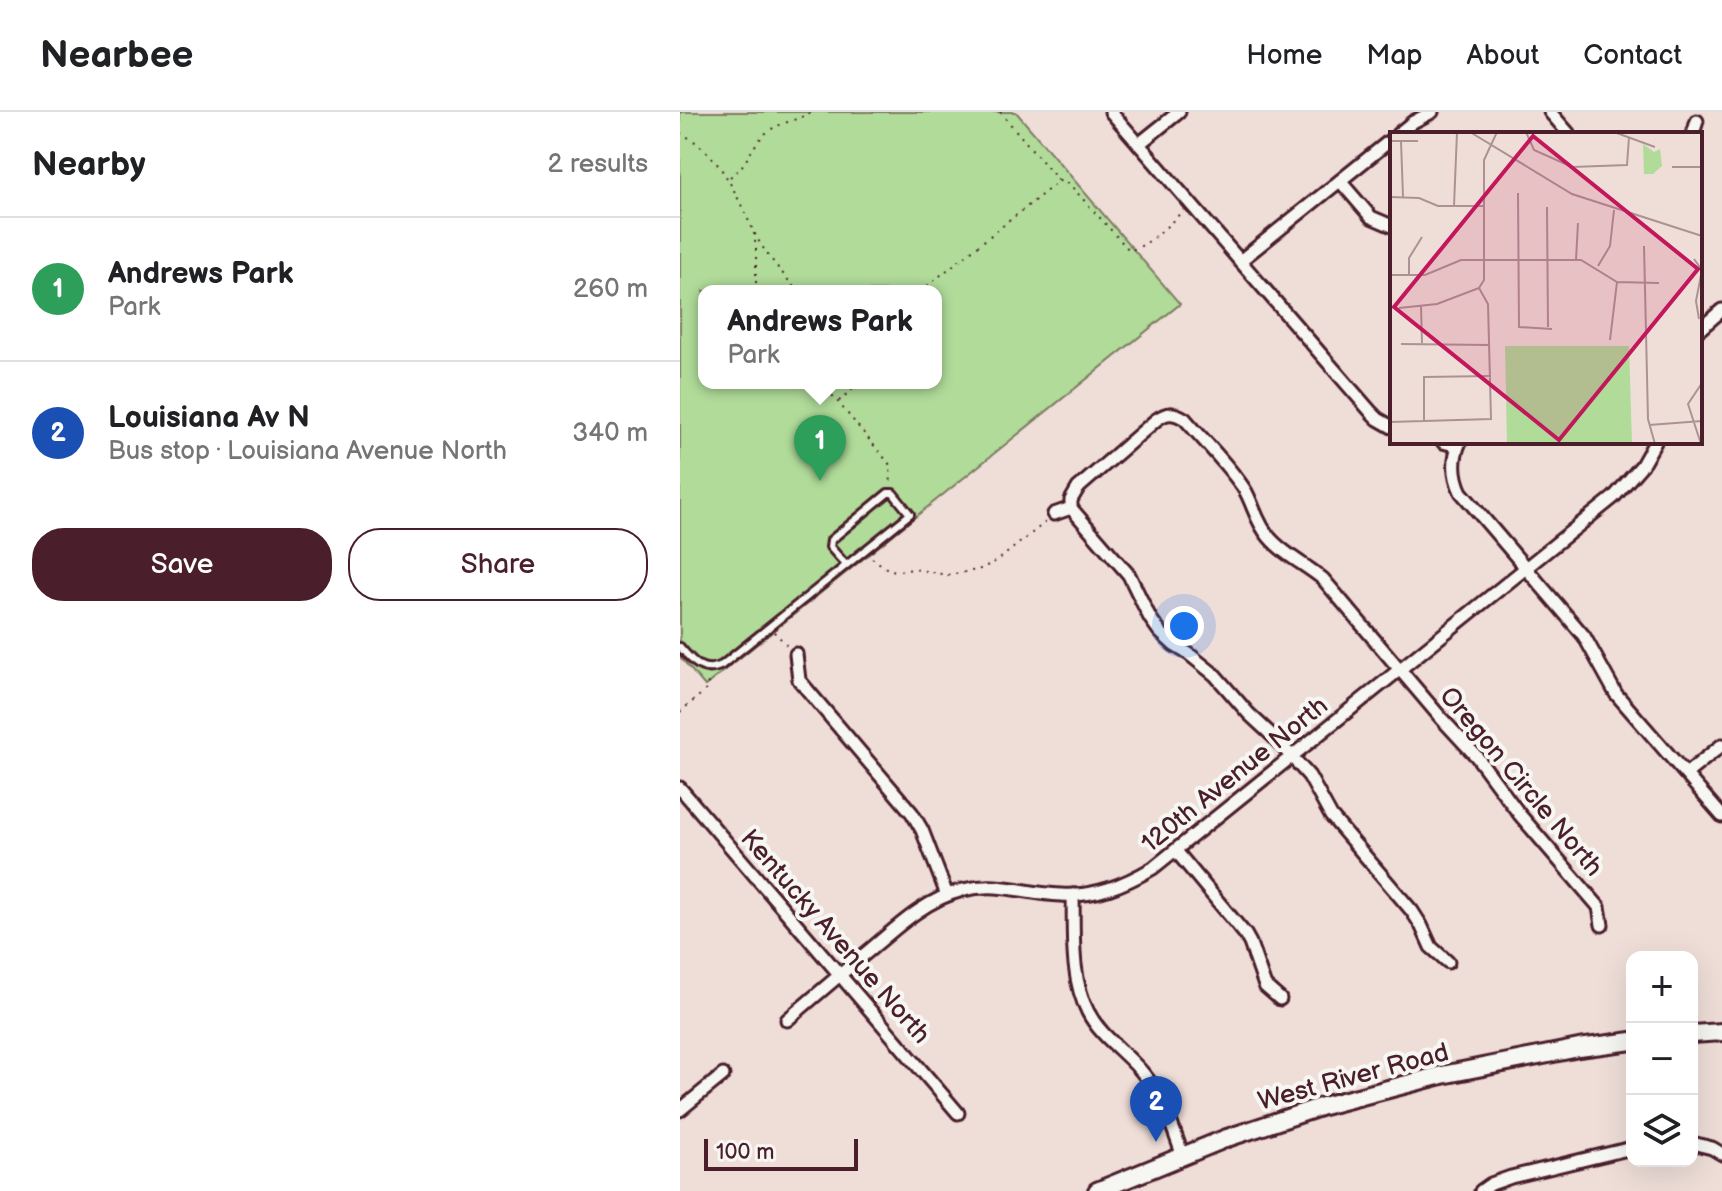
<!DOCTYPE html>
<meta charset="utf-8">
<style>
body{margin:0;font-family:"Balsamiq Sans",sans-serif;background:#f6f6f6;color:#202124}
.controls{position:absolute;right:24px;bottom:24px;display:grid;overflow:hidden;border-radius:16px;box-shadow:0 8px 32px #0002}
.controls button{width:72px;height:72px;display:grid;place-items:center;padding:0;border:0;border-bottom:2px solid #e0e0e0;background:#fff;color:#202124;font:40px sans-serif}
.scale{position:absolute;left:24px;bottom:20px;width:154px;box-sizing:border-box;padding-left:8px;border:4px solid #4a1f2b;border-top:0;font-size:22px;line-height:28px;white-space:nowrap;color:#4a1f2b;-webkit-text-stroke:6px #f6f6f2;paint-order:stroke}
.you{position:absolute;left:504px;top:514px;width:28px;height:28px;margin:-20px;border:6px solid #fff;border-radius:50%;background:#1a73e8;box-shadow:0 0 0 12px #1a73e833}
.badge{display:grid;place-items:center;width:52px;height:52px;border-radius:50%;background:#4a1f2b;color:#fff;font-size:26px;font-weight:700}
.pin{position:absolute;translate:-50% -66px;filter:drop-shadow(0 2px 4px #0008)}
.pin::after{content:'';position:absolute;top:42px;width:28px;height:24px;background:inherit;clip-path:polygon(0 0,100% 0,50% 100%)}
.popup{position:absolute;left:18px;top:173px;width:244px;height:104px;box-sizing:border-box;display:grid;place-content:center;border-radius:16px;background:#fff;filter:drop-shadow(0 2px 6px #0005);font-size:26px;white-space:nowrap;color:#757577}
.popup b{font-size:30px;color:#202124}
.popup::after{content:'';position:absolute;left:50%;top:100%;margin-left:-16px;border:16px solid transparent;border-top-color:#fff}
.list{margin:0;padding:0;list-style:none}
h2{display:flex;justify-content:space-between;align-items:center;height:104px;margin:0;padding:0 32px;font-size:34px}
h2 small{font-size:26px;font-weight:400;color:#757577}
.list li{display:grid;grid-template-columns:52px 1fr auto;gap:24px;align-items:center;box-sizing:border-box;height:144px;padding:0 32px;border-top:2px solid #e0e0e0}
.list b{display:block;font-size:30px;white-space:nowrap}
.list p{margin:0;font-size:26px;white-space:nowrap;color:#757577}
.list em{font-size:26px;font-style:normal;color:#757577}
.actions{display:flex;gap:16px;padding:24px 32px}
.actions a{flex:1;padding:18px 0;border:2px solid #4a1f2b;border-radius:32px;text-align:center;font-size:28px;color:#4a1f2b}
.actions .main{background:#4a1f2b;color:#fff}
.icon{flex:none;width:44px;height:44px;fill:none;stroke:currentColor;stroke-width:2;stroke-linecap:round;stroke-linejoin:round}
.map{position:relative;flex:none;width:1042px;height:1079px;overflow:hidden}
header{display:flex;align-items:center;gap:48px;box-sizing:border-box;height:112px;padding:0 40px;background:#fff;border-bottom:2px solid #e0e0e0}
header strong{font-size:38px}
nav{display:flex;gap:44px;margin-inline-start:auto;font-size:28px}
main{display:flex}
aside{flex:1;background:#fff}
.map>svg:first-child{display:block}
</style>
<header>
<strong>Nearbee</strong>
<nav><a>Home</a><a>Map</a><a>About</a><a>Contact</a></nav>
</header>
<main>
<aside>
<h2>Nearby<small>2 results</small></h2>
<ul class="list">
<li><span class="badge" style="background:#2e9e5b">1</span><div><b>Andrews Park</b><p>Park</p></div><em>260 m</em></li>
<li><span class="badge" style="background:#1a4fb4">2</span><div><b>Louisiana Av N</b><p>Bus stop · Louisiana Avenue North</p></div><em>340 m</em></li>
</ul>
<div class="actions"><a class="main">Save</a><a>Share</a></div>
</aside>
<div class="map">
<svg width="1042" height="1079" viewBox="0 0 1042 1079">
<rect width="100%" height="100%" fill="#efded8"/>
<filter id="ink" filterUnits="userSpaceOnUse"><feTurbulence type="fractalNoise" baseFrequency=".0125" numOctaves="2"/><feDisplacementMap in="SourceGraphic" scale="16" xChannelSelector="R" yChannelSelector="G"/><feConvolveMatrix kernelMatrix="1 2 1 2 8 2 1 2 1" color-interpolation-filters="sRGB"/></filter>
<g filter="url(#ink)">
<path fill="#b0db99" stroke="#7d7d62" stroke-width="2" fill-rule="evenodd" d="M0 0H336L500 192 25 574 0 545ZM24 179H256V271H24Z"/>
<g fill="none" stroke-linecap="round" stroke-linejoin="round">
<defs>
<path id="lane" d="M0 535C12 549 23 563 42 553L230 402 213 381H208L151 428 150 435 166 453"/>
<g id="street">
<polyline points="431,0 691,300 698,307 712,315"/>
<polyline points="870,0 889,22"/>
<polyline points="718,22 733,10 752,0"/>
<polyline points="1013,22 1017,9"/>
<polyline points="459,32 499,0"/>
<polyline points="660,69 691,105 712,114"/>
<polyline points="560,149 712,27"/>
<polyline points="1020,217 1042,198"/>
<polyline points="763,330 778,334"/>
<path d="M780 330C772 347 773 363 781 380L904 524 936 582 1042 704"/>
<polyline points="391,396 449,463 470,506 480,520 494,533 509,542 535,563 569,602 596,627 629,664 651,704 732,799 741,813 751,835 768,850"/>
<path d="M374 402 391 396V388L398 376 476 308C487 300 493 300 505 307 523 328 552 357 566 380 574 395 577 411 589 425 603 442 626 453 643 467L761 606 797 645 840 703 919 795 922 813"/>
<polyline points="116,542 119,568 232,701 242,718 267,783"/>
<polyline points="1006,662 1042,633"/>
<polyline points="0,676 278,1001"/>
<polyline points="496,739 565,822 570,831 585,874 600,887"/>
<path d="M393 783C394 821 390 865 408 900 422 927 448 941 466 965 484 987 493 1017 503 1044"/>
<path d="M107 908C135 884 163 860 191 837 219 813 247 787 283 778 321 769 344 782 381 783 415 785 444 773 473 756L934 385 962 353 975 330"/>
<polyline points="0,998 43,963"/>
<polyline points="1012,1031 1032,1036 1042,1042"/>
<polyline points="801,1079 811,1072 831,1065 952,1036"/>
</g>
<g id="secondary">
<polyline points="1012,922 1042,920"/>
<polyline points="417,1079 547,1026 643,994 762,963 899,936 952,929"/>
</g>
</defs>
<use href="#lane" stroke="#4a1f2b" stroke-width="12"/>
<use href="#street" stroke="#4a1f2b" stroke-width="17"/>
<use href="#secondary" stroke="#4a1f2b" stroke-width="22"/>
<g stroke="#4a1f2b" stroke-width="2" stroke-dasharray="2 6" stroke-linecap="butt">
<polyline points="320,0 379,69"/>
<path d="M0 21C41 41 55 81 73 118 83 140 102 160 117 179"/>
<path d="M50 65C68 53 70 35 86 21 99 10 117 9 132 0"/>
<polyline points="74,121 76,137 76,179"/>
<path d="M241 179 379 69 385 70 392 75 449 138C467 136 490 111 504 98"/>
<polyline points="142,271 207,349 210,353 211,373"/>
<polyline points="159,289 179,271"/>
<polyline points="192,446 209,458 218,459 234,457 267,463 298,458 317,449 367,409"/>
<polyline points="94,520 110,536"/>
<polyline points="0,600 26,578 29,567"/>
</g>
<use href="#lane" stroke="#f6f6f2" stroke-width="6"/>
<use href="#street" stroke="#f6f6f2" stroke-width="11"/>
<use href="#secondary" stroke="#f6f6f2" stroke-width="16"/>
</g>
</g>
<g text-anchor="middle" stroke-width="8" stroke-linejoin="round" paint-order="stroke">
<g font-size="26" fill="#4a1f2b" stroke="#f6f6f2">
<text transform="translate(554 662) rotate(-39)" y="9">120th Avenue North</text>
<text transform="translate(842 669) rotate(50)" y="9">Oregon Circle North</text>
<text transform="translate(156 824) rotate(49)" y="9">Kentucky Avenue North</text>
<text transform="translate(673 964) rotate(-15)" y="9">West River Road</text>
</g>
</g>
<g transform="translate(710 20)">
<rect width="312" height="312" fill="#efded8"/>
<path d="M253 12 264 20 270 17 272 34 263 42H254ZM115 214H239L242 312H117Z" fill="#b0db99"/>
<path fill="none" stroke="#ad9293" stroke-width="2" d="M80 0 182 62 312 104M136 0 144 18 182 35 237 33 239 5M224 0 265 15M0 9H28M11 9 13 65M282 35H312M128 61 129 195 162 197M0 65 29 66 48 74H95M64 74 67 0M157 75 158 195M254 114 258 287 265 312M304 127 312 138 306 169 309 187M186 128 188 91M208 134 220 114 224 78M0 143H35L71 128H191L227 150 269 151M19 143V126L32 105M89 156 94 148V28L107 0M31 174 32 211M9 176 47 172 89 156M220 208 227 150M11 212 100 213M0 290 101 287 98 172 89 156M34 290V245L101 244M259 293 312 289M311 312 298 272 312 251"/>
<path fill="#c2185b" fill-opacity="0.15" stroke="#c2185b" stroke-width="4" d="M143 4 308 137 169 308 4 175Z"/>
<rect width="312" height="312" fill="none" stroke="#4a1f2b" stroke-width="4"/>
</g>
</svg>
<div class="controls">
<button>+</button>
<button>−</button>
<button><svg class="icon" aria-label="layers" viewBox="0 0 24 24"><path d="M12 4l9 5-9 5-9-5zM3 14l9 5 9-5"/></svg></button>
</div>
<div class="scale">100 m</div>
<div class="you"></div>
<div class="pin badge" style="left:140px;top:369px;background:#2e9e5b">1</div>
<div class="popup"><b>Andrews Park</b>Park</div>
<div class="pin badge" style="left:476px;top:1030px;background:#1a4fb4">2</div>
</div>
</main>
